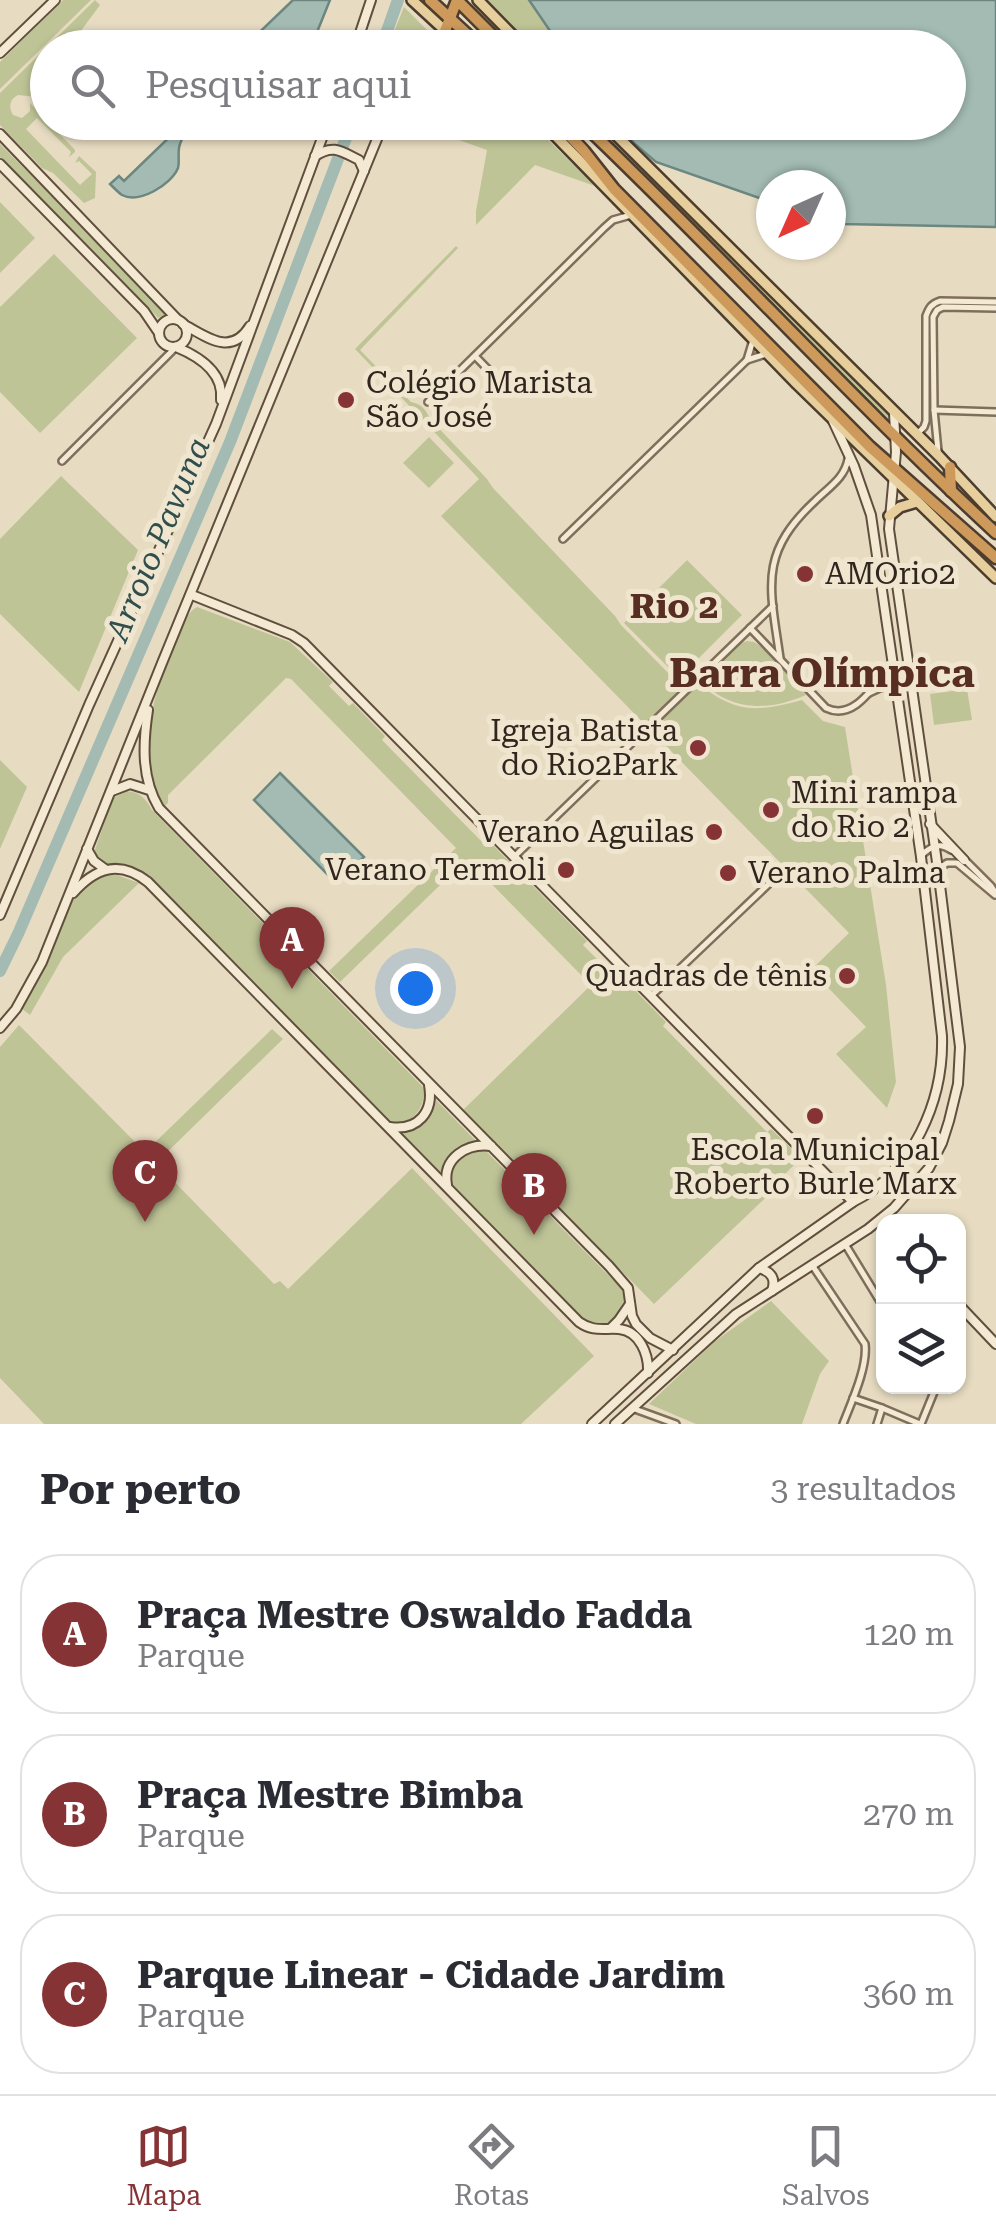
<!DOCTYPE html>
<html lang="pt">
<meta charset="utf-8">
<style>
body{margin:0;font-family:"Roboto Serif",serif;background:#f2f2f3;color:#2b2b33}
.controls{position:absolute;right:30px;bottom:30px;display:grid;overflow:hidden;border-radius:20px;box-shadow:0 2px 8px #0004}
.controls button{width:90px;height:90px;display:grid;place-items:center;padding:0;border:0;border-bottom:2px solid #e1e1e2;background:#fff;color:#2b2b33;font:50px sans-serif}
.compass{position:absolute;left:756px;top:170px;width:90px;height:90px;border-radius:50%;background:#fff;box-shadow:0 2px 8px #0004;rotate:225deg}
.you{position:absolute;left:415px;top:988px;width:35px;height:35px;margin:-25px;border:8px solid #fff;border-radius:50%;background:#1a73e8;box-shadow:0 0 0 15px #1a73e833}
.badge{display:grid;place-items:center;width:65px;height:65px;border-radius:50%;background:#863335;color:#fff;font-size:32px;font-weight:700}
.pin{position:absolute;translate:-50% -82px;filter:drop-shadow(0 2px 5px #0008)}
.pin::after{content:'';position:absolute;top:52px;width:35px;height:30px;background:inherit;clip-path:polygon(0 0,100% 0,50% 100%)}
.list{margin:0;padding:0;list-style:none}
h2{display:flex;justify-content:space-between;align-items:center;height:130px;margin:0;padding:0 40px;font-size:42px}
h2 small{font-size:32px;font-weight:400;color:#7c7c81}
.list li{display:grid;grid-template-columns:65px 1fr auto;gap:30px;align-items:center;box-sizing:border-box;height:160px;margin:0 20px 20px;padding:0 20px;border:2px solid #e1e1e2;border-radius:40px}
.list b{display:block;font-size:38px;white-space:nowrap}
.list p{margin:0;font-size:32px;white-space:nowrap;color:#7c7c81}
.list em{font-size:32px;font-style:normal;color:#7c7c81}
.icon{flex:none;width:55px;height:55px;fill:none;stroke:currentColor;stroke-width:2;stroke-linecap:round;stroke-linejoin:round}
.map{position:relative;flex:none;width:996px;height:1424px;overflow:hidden}
.search{position:absolute;background:#fff;box-shadow:0 2px 8px #0004;left:30px;right:30px;top:30px;height:110px;display:flex;align-items:center;gap:25px;box-sizing:border-box;padding:0 35px;border-radius:55px;color:#7c7c81;font-size:38px}
.sheet{height:670px;background:#fff}
nav{display:flex;justify-content:space-around;align-items:center;box-sizing:border-box;height:140px;border-top:2px solid #e1e1e2;background:#fff;font-size:28px;color:#7c7c81}
nav a{display:grid;justify-items:center;gap:5px}
nav .on{color:#863335}
.map>svg:first-child{display:block}
</style>
<div class="map">
<svg width="996" height="1424" viewBox="0 0 996 1424">
<rect width="100%" height="100%" fill="#e7dcc2"/>
<g fill="#bfc497">
<polygon points="63,0 91,0 0,89 0,62"/>
<path d="M95 0 100 5 69 47 48 48 47 88 37 97 18 95C10 99 8 106 13 115L22 118 30 111V103L75 150V152L69 157 71 152 37 118 26 129 80 185 92 174 79 161 75 163 79 156 96 172 95 198 84 203 53 173 42 168 0 125V93Z"/>
<polygon points="486,0 529,0 561,47 533,47"/>
<polygon points="404,7 430,33 431,39 425,47 388,47"/>
<polygon points="411,123 531,123 595,186 535,165 476,225 476,211 487,150"/>
<polygon points="588,123 596,123 642,162 882,404 891,419 891,424"/>
<polygon points="0,144 168,314 158,318 150,309 0,157"/>
<polygon points="0,202 35,238 0,273"/>
<path d="M456 246 458 248 360 350 411 402C421 404 426 409 430 419L487 479 493 488 615 616 621 625 678 683 691 678C733 712 751 714 802 700L823 721 845 727 886 985 896 1082 887 1108 836 1054 866 1027 811 970 849 933 441 516 479 479 355 349Z"/>
<polygon points="54,254 137,338 40,433 0,392 0,307"/>
<polygon points="429,437 454,463 429,488 403,463"/>
<polygon points="61,476 138,550 79,692 0,614 0,539"/>
<polygon points="687,560 742,615 679,678 624,623"/>
<path d="M197 607 290 642 333 682 329 686 349 706 353 703 385 736 382 740 486 846 491 843 587 941 583 945 623 985 627 982 666 1022 663 1026 767 1132 771 1129 801 1158 779 1180 781 1183 654 1304 463 1110 589 987 583 977 467 859 340 982 329 971 456 848 291 679 286 678 168 795V803L162 808C135 746 152 698 177 639 183 627 186 613 197 607Z"/>
<path d="M747 641 754 642 762 647 806 695C770 711 730 712 702 681L739 644Z"/>
<polygon points="967,689 972,720 934,725 930,694"/>
<polygon points="0,760 27,787 0,849"/>
<path d="M127 791C140 792 146 799 152 810L424 1088C425 1110 411 1126 389 1123L145 875 135 869 105 867 93 855 113 798Z"/>
<polygon points="102,875 117,875 139,883 63,957 30,1015 21,1008 42,971 75,893 96,877"/>
<polygon points="19,1025 145,1152 272,1029 283,1039 156,1163 274,1284 280,1281 288,1289 412,1168 594,1356 521,1424 44,1424 0,1378 0,1047"/>
<path d="M435 1099 476 1141C457 1145 446 1156 441 1175L399 1133C420 1132 431 1118 435 1099Z"/>
<path d="M486 1151 619 1286C622 1290 626 1296 626 1302 625 1311 614 1325 604 1327 598 1328 593 1325 587 1324L450 1184C451 1162 465 1151 486 1151Z"/>
<polygon points="771,1301 829,1361 820,1374 802,1424 696,1424 649,1404 714,1342"/>
</g>
<g fill="#a3bbb3" stroke="#6c8780" stroke-width="2.5">
<polygon points="293,0 330,0 311,47 244,47"/>
<polygon points="529,0 996,0 996,227 841,224 831,221 831,185 771,185 771,202 656,162 635,144 617,123 948,122 948,48 561,47"/>
<path d="M184 123H192C188 129 182 137 180 144 177 152 180 161 178 168 171 185 139 204 122 195 120 194 113 187 110 184L119 176 124 181Z"/>
<polygon points="280,773 364,857 336,883 254,800"/>
</g>
<g fill="none" stroke-linecap="round" stroke-linejoin="round">
<g stroke="#a3bbb3" stroke-width="12">
<polyline points="381,48 398,0"/>
<polyline points="0,971 18,934 230,442 352,122"/>
</g>
<defs>
<g id="street">
<polyline points="475,356 510,392"/>
<polyline points="747,360 753,340"/>
<polyline points="428,402 604,228 613,220 631,215"/>
<polyline points="934,410 996,412"/>
<path d="M917 434 924 427 926 421V316C929 308 931 304 940 301L996 302"/>
<polyline points="938,451 934,410 933,317 937,310 943,307 996,308"/>
<polyline points="62,461 176,347"/>
<polyline points="563,539 747,360 766,354"/>
<path d="M750 628 826 708C855 722 875 683 892 665"/>
<path d="M780 658C770 587 758 554 815 501 828 488 845 478 848 459"/>
<polyline points="869,693 882,687 896,688"/>
<path d="M922 855C931 846 940 842 951 850"/>
<polyline points="514,857 773,606"/>
<polyline points="964,859 991,886 996,894"/>
<polyline points="938,869 947,863 957,863 995,895"/>
<polyline points="651,996 776,877"/>
<polyline points="845,1244 884,1308"/>
<path d="M812 1265 865 1344C868 1367 851 1403 843 1424"/>
<polyline points="853,1398 882,1408 877,1424"/>
<polyline points="632,1408 676,1424"/>
<polyline points="882,1408 920,1424"/>
<polyline points="921,1424 934,1392"/>
</g>
<g id="secondary">
<polyline points="355,48 371,0"/>
<polyline points="433,48 445,31"/>
<polyline points="0,53 55,0"/>
<polyline points="0,134 178,320"/>
<path d="M315 156C333 144 341 151 359 160L364 171"/>
<polyline points="0,164 144,311 159,333"/>
<circle cx="173" cy="333" r="14"/>
<path d="M183 324C207 337 231 357 250 326"/>
<path d="M176 347C198 356 224 372 221 400"/>
<polyline points="192,595 292,635 304,643 853,1202"/>
<path d="M148 710C143 743 141 778 159 808L609 1266 628 1288 632 1316 636 1324 650 1338 673 1350"/>
<polyline points="112,791 130,784 149,790"/>
<polyline points="930,824 964,860"/>
<polyline points="87,849 94,861 105,869"/>
<path d="M73 893C95 868 119 859 148 882L579 1322C593 1332 603 1328 619 1329 640 1331 649 1355 648 1373"/>
<polyline points="0,915 89,705 216,424 328,122"/>
<polyline points="0,1028 16,1009 42,962 162,663 384,122"/>
<path d="M390 1127C418 1131 434 1112 429 1085"/>
<path d="M447 1185C442 1158 467 1143 491 1146"/>
<path d="M759 1268C772 1272 776 1279 772 1291"/>
<polyline points="958,1304 996,1344"/>
<polyline points="611,1328 619,1320 630,1304"/>
<path d="M592 1424 759 1268 853 1202C913 1172 944 1101 942 1036L921 857 871 515 854 466 833 421"/>
<polyline points="615,1424 736,1314 868,1229 894,1208 929,1168 942,1143 949,1121 958,1084 960,1047 938,869 889,529 896,452 894,413"/>
</g>
<g id="primary">
<polyline points="412,0 464,48"/>
<polyline points="478,0 525,48"/>
<polyline points="542,122 797,384 996,578"/>
<polyline points="603,122 939,456 996,517"/>
<polyline points="889,516 900,507 917,502"/>
</g>
<g id="highway">
<polyline points="430,0 482,48"/>
<polyline points="445,31 457,0 505,48"/>
<polyline points="557,122 584,151 614,189 870,447 996,558"/>
<path d="M581 122C722 256 853 401 996 533"/>
<polyline points="950,467 951,491"/>
</g>
</defs>
<use href="#street" stroke="#7f6e5b" stroke-width="10"/>
<use href="#secondary" stroke="#614f3e" stroke-width="12"/>
<use href="#primary" stroke="#4d3d2f" stroke-width="14"/>
<use href="#highway" stroke="#4d3d2f" stroke-width="15"/>
<use href="#street" stroke="#f4ead4" stroke-width="5"/>
<use href="#secondary" stroke="#f4ead4" stroke-width="8"/>
<use href="#primary" stroke="#e7cf9d" stroke-width="9"/>
<use href="#highway" stroke="#cd9a5c" stroke-width="10"/>
</g>
<g fill="#863335" stroke="#f0e6d0" stroke-width="4">
<circle cx="346" cy="400" r="10"/>
<circle cx="805" cy="574" r="10"/>
<circle cx="698" cy="748" r="10"/>
<circle cx="771" cy="810" r="10"/>
<circle cx="714" cy="832" r="10"/>
<circle cx="566" cy="870" r="10"/>
<circle cx="728" cy="873" r="10"/>
<circle cx="847" cy="976" r="10"/>
<circle cx="815" cy="1116" r="10"/>
</g>
<g text-anchor="middle" stroke-width="10" stroke-linejoin="round" paint-order="stroke">
<g font-size="30" fill="#30261e" stroke="#f0e6d0" text-anchor="start">
<text x="366" y="393">Colégio Marista<tspan x="366" dy="34">São José</tspan></text>
<text x="825" y="584">AMOrio2</text>
<text x="678" y="741" text-anchor="end">Igreja Batista<tspan x="678" dy="34">do Rio2Park</tspan></text>
<text x="791" y="803">Mini rampa<tspan x="791" dy="34">do Rio 2</tspan></text>
<text x="694" y="842" text-anchor="end">Verano Aguilas</text>
<text x="546" y="880" text-anchor="end">Verano Termoli</text>
<text x="748" y="883">Verano Palma</text>
<text x="827" y="986" text-anchor="end">Quadras de tênis</text>
<text x="815" y="1160" text-anchor="middle">Escola Municipal<tspan x="815" dy="34">Roberto Burle Marx</tspan></text>
</g>
<g font-size="32" font-style="italic" fill="#2f4e4c" stroke="#f0e6d0">
<text transform="translate(158 539) rotate(-67)" y="11">Arroio Pavuna</text>
</g>
<g font-size="35" font-weight="bold" fill="#582d22" stroke="#f0e6d0">
<text x="674" y="618">Rio 2</text>
</g>
<g font-size="40" font-weight="bold" fill="#582d22" stroke="#f0e6d0">
<text x="822" y="687">Barra Olímpica</text>
</g>
</g>
</svg>
<div class="controls">
<button><svg class="icon" aria-label="locate" viewBox="0 0 24 24"><circle cx="12" cy="12" r="6"/><path d="M12 2v4M12 18v4M2 12h4M18 12h4"/></svg></button>
<button><svg class="icon" aria-label="layers" viewBox="0 0 24 24"><path d="M12 4l9 5-9 5-9-5zM3 14l9 5 9-5"/></svg></button>
</div>
<svg class="compass" viewBox="-18 -18 36 36"><path d="M0-13l5 13h-10z" fill="#e53935"/><path d="M0 13l5-13h-10z" fill="#7c7c81"/></svg>
<div class="you"></div>
<div class="pin badge" style="left:292px;top:989px">A</div>
<div class="pin badge" style="left:534px;top:1235px">B</div>
<div class="pin badge" style="left:145px;top:1222px">C</div>
<div class="search"><svg class="icon" aria-label="search" viewBox="0 0 24 24"><circle cx="10" cy="10" r="6"/><path d="M15 15l6 6"/></svg>Pesquisar aqui</div>
</div>
<section class="sheet">
<h2>Por perto<small>3 resultados</small></h2>
<ul class="list">
<li><span class="badge">A</span><div><b>Praça Mestre Oswaldo Fadda</b><p>Parque</p></div><em>120 m</em></li>
<li><span class="badge">B</span><div><b>Praça Mestre Bimba</b><p>Parque</p></div><em>270 m</em></li>
<li><span class="badge">C</span><div><b>Parque Linear - Cidade Jardim</b><p>Parque</p></div><em>360 m</em></li>
</ul>
</section>
<nav>
<a class="on"><svg class="icon" aria-label="map" viewBox="0 0 24 24"><path d="M3 6l6-2 6 2 6-2v14l-6 2-6-2-6 2zM9 4v14M15 6v14"/></svg>Mapa</a>
<a><svg class="icon" aria-label="directions" viewBox="0 0 24 24"><path d="M12 3l9 9-9 9-9-9zM9 14v-3h6M13 9l2 2-2 2"/></svg>Rotas</a>
<a><svg class="icon" aria-label="saved" viewBox="0 0 24 24"><path d="M7 4h10v16l-5-4-5 4z"/></svg>Salvos</a>
</nav>
